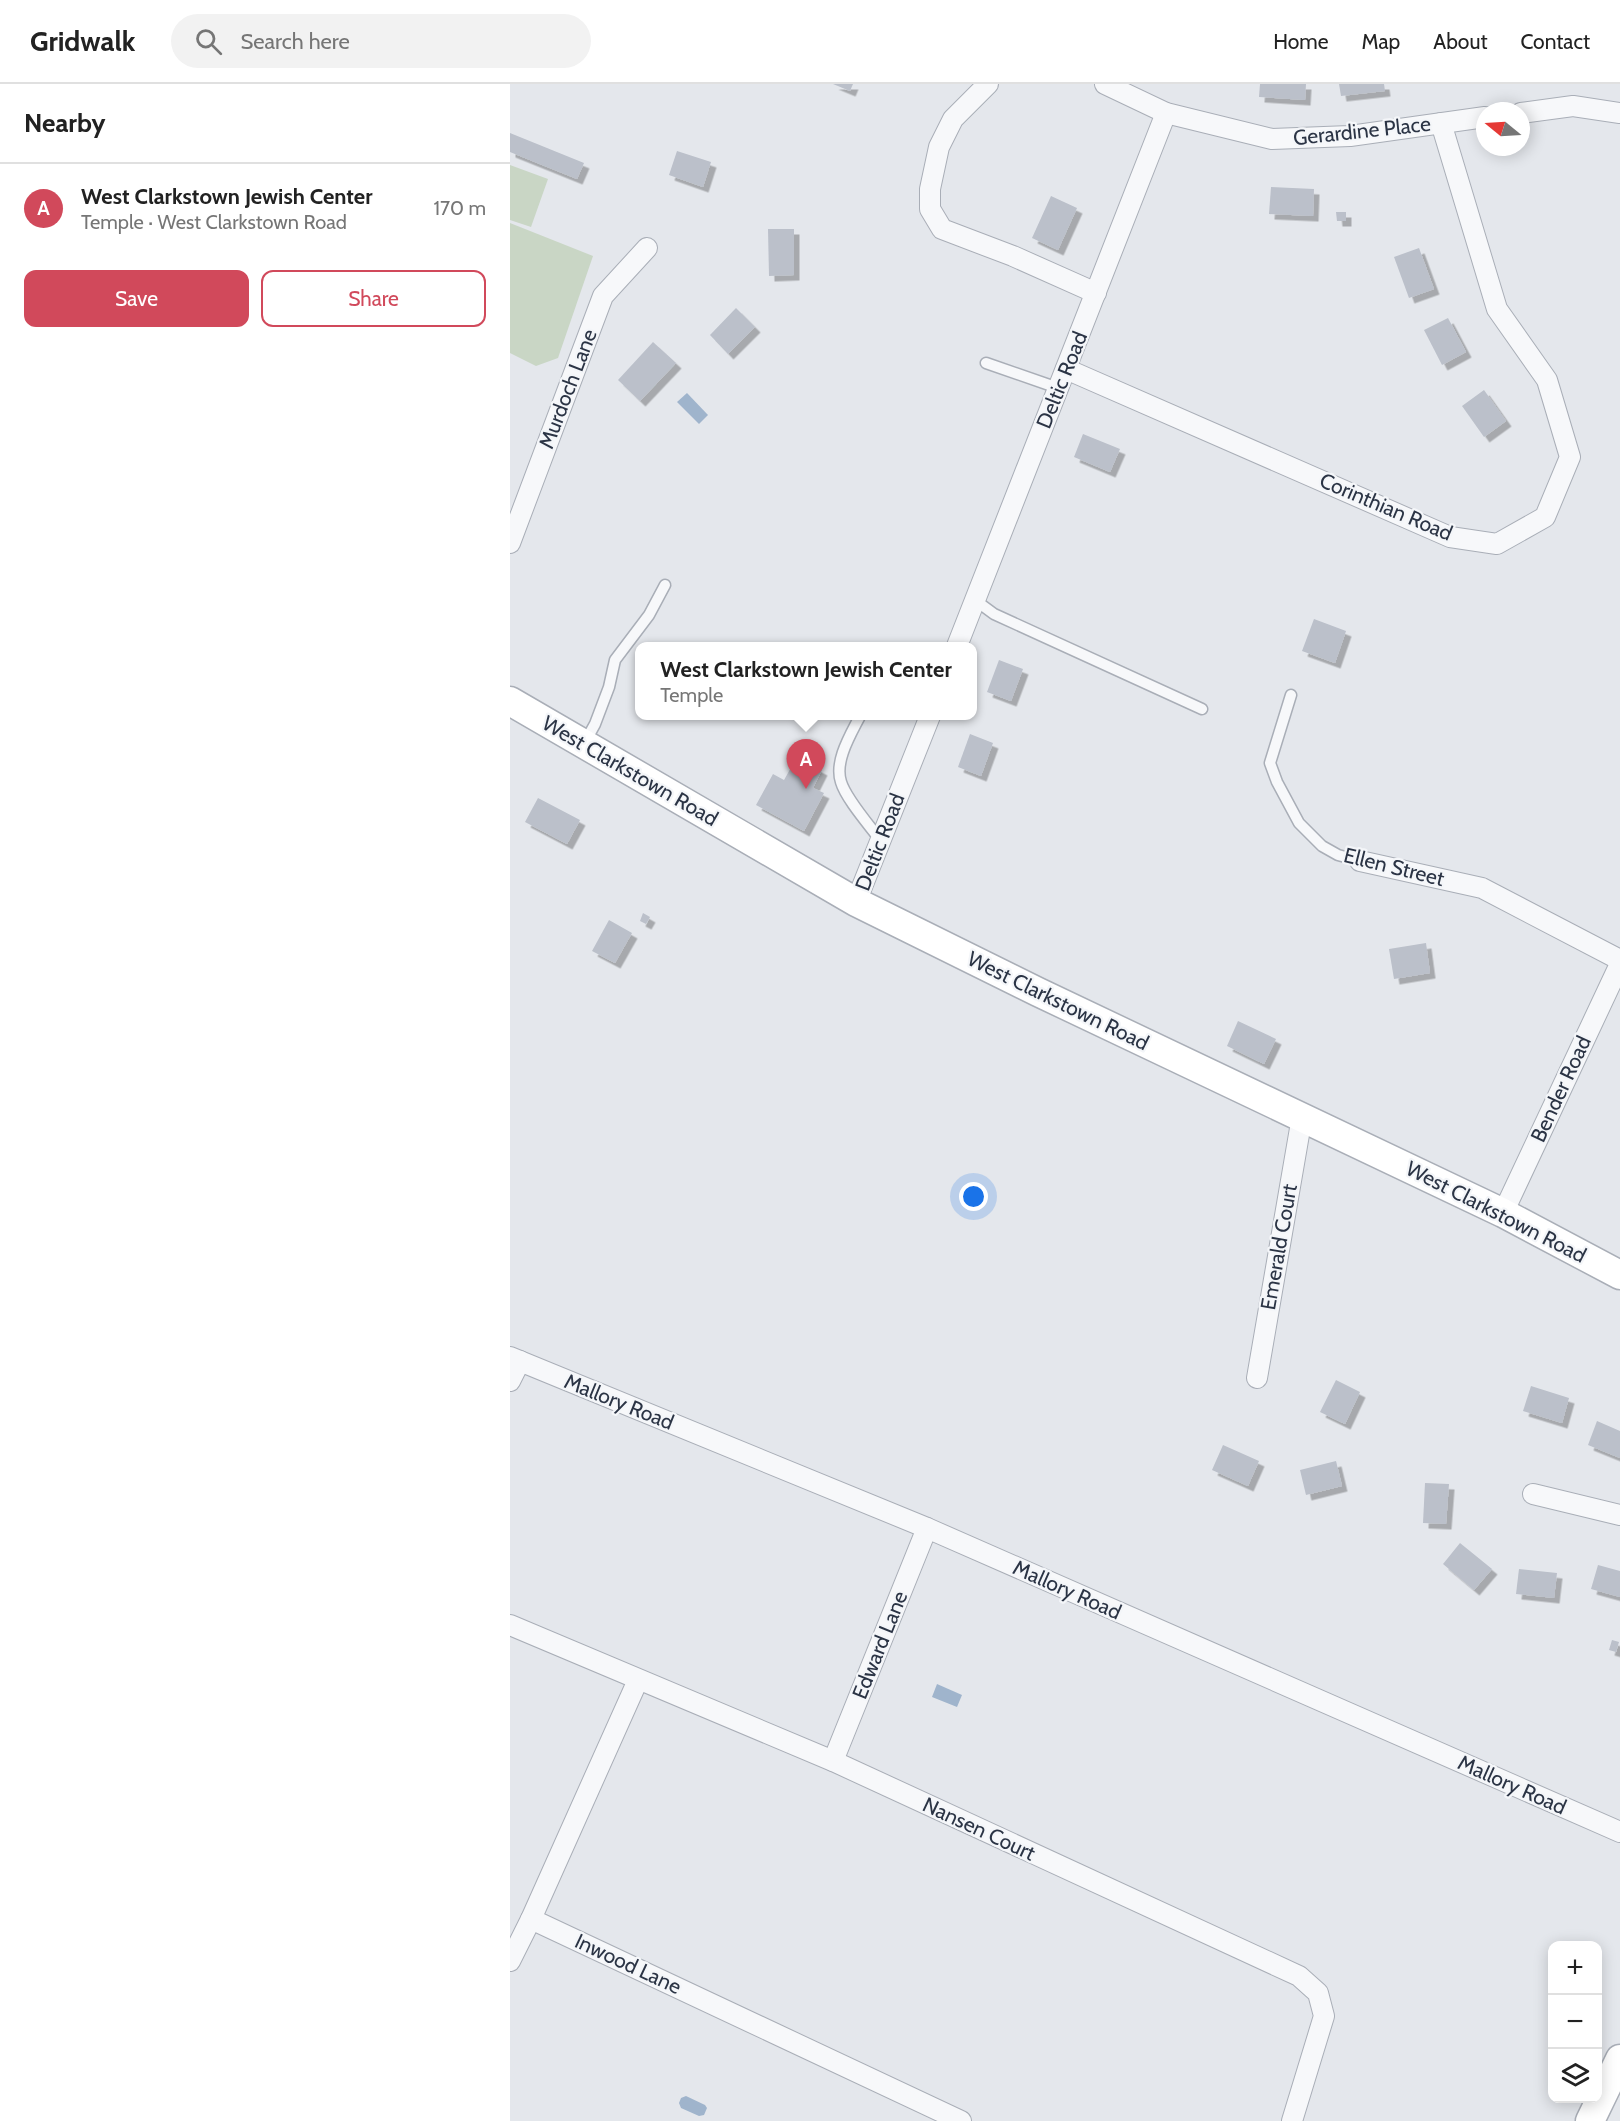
<!DOCTYPE html>
<meta charset="utf-8">
<style>
body{margin:0;font-family:Cabin,sans-serif;background:#f2f2f2;color:#222}
.controls{position:absolute;right:18px;bottom:18px;display:grid;overflow:hidden;border-radius:12px;box-shadow:0 3px 15px #0003}
.controls button{width:54px;height:54px;display:grid;place-items:center;padding:0;border:0;border-bottom:2px solid #e0e0e0;background:#fff;color:#222;font:30px sans-serif}
.compass{position:absolute;left:966px;top:18px;width:54px;height:54px;border-radius:50%;background:#fff;box-shadow:0 3px 15px #0003;rotate:288deg}
.you{position:absolute;left:464px;top:1113px;width:21px;height:21px;margin:-15px;border:4px solid #fff;border-radius:50%;background:#1a73e8;box-shadow:0 0 0 9px #1a73e833}
.badge{display:grid;place-items:center;width:39px;height:39px;border-radius:50%;background:#d1495b;color:#fff;font-size:20px;font-weight:700}
.pin{position:absolute;translate:-50% -50px;filter:drop-shadow(0 2px 3px #0008)}
.pin::after{content:'';position:absolute;top:32px;width:21px;height:18px;background:inherit;clip-path:polygon(0 0,100% 0,50% 100%)}
.popup{position:absolute;left:125px;top:558px;width:342px;height:78px;box-sizing:border-box;display:grid;place-content:center;border-radius:12px;background:#fff;filter:drop-shadow(0 2px 4px #0005);font-size:20px;white-space:nowrap;color:#767676}
.popup b{font-size:22px;color:#222}
.popup::after{content:'';position:absolute;left:50%;top:100%;margin-left:-12px;border:12px solid transparent;border-top-color:#fff}
.list{margin:0;padding:0;list-style:none}
h2{display:flex;justify-content:space-between;align-items:center;height:78px;margin:0;padding:0 24px;font-size:26px}
h2 small{font-size:20px;font-weight:400;color:#767676}
.list li{display:grid;grid-template-columns:39px 1fr auto;gap:18px;align-items:center;box-sizing:border-box;height:90px;padding:0 24px;border-top:2px solid #e0e0e0}
.list b{display:block;font-size:22px;white-space:nowrap}
.list p{margin:0;font-size:20px;white-space:nowrap;color:#767676}
.list em{font-size:20px;font-style:normal;color:#767676}
.actions{display:flex;gap:12px;padding:18px 24px}
.actions a{flex:1;padding:14px 0;border:2px solid #d1495b;border-radius:12px;text-align:center;font-size:21px;color:#d1495b}
.actions .main{background:#d1495b;color:#fff}
.icon{flex:none;width:33px;height:33px;fill:none;stroke:currentColor;stroke-width:2;stroke-linecap:round;stroke-linejoin:round}
.map{position:relative;flex:none;width:1110px;height:2037px;overflow:hidden}
header{display:flex;align-items:center;gap:36px;box-sizing:border-box;height:84px;padding:0 30px;background:#fff;border-bottom:2px solid #e0e0e0}
header strong{font-size:28px}
nav{display:flex;gap:33px;margin-inline-start:auto;font-size:21px}
.search{width:420px;height:54px;background:#f2f2f2;display:flex;align-items:center;gap:15px;box-sizing:border-box;padding:0 21px;border-radius:33px;color:#767676;font-size:22px}
main{display:flex}
aside{flex:1;background:#fff}
.map>svg:first-child{display:block}
</style>
<header>
<strong>Gridwalk</strong>
<div class="search"><svg class="icon" aria-label="search" viewBox="0 0 24 24"><circle cx="10" cy="10" r="6"/><path d="M15 15l6 6"/></svg>Search here</div>
<nav><a>Home</a><a>Map</a><a>About</a><a>Contact</a></nav>
</header>
<main>
<aside>
<h2>Nearby<small></small></h2>
<ul class="list">
<li><span class="badge">A</span><div><b>West Clarkstown Jewish Center</b><p>Temple · West Clarkstown Road</p></div><em>170 m</em></li>
</ul>
<div class="actions"><a class="main">Save</a><a>Share</a></div>
</aside>
<div class="map">
<svg width="1110" height="2037" viewBox="0 0 1110 2037">
<defs>
<filter id="shadow"><feDropShadow dx="5.5" dy="5.5" stdDeviation="0" flood-color="#0004"/></filter>
</defs>
<rect width="100%" height="100%" fill="#e4e7ec"/>
<g fill="#c9d6c5">
<polygon points="0,81 38,95 21,143 0,136"/>
<polygon points="0,139 83,172 48,274 26,282 0,269"/>
</g>
<g fill="#9fb4cc">
<polygon points="177,309 198,331 189,340 167,318"/>
<polygon points="427,1600 452,1611 447,1623 422,1613"/>
<polygon points="176,2012 195,2021 197,2024 194,2031 189,2032 171,2024 169,2019 171,2014"/>
</g>
<g fill="#bbc0ca" filter="url(#shadow)">
<polygon points="323,0 343,0 340,7"/>
<polygon points="750,0 796,0 795,16 749,13"/>
<polygon points="829,0 874,0 875,7 831,12"/>
<polygon points="0,49 74,79 67,95 0,68"/>
<polygon points="167,67 201,78 193,103 159,91"/>
<polygon points="761,103 804,105 803,132 759,130"/>
<polygon points="541,112 567,124 548,166 522,154"/>
<polygon points="826,128 836,128 836,137 827,137"/>
<polygon points="258,145 284,145 284,191 259,192"/>
<polygon points="909,164 924,205 899,214 884,173"/>
<polygon points="226,224 245,243 218,270 200,251"/>
<polygon points="938,234 956,268 932,281 914,246"/>
<polygon points="143,258 166,279 130,317 108,296"/>
<polygon points="974,306 996,337 974,353 952,322"/>
<polygon points="573,350 610,365 600,388 564,373"/>
<polygon points="804,535 836,547 825,579 792,567"/>
<polygon points="489,576 513,585 501,617 477,608"/>
<polygon points="460,650 483,659 471,692 448,683"/>
<polygon points="287,673 312,686 303,704 314,709 294,747 246,721 263,690 274,696"/>
<polygon points="28,714 70,736 57,760 15,738"/>
<polygon points="133,829 140,833 136,840 130,837"/>
<polygon points="99,836 122,849 105,879 82,867"/>
<polygon points="916,859 920,889 884,895 879,865"/>
<polygon points="728,937 766,955 754,980 717,962"/>
<polygon points="826,1296 850,1308 835,1340 810,1328"/>
<polygon points="1021,1302 1059,1314 1052,1339 1013,1327"/>
<polygon points="1087,1337 1110,1347 1110,1374 1078,1361"/>
<polygon points="713,1361 749,1377 738,1402 702,1386"/>
<polygon points="826,1377 832,1402 796,1411 790,1386"/>
<polygon points="915,1399 939,1400 936,1440 913,1439"/>
<polygon points="950,1459 982,1485 964,1506 933,1480"/>
<polygon points="1088,1481 1110,1487 1110,1513 1081,1505"/>
<polygon points="1009,1485 1047,1489 1044,1514 1006,1510"/>
<polygon points="1102,1556 1109,1558 1106,1568 1099,1566"/>
</g>
<g fill="none" stroke-linecap="round" stroke-linejoin="round">
<defs>
<g id="lane">
<polyline points="476,279 548,304"/>
<polyline points="465,516 484,530 692,625"/>
<polyline points="781,611 760,679 767,698 789,739 812,762 828,771 850,777"/>
<path d="M350 632C341 650 324 677 331 698 336 715 360 742 371 757"/>
<polyline points="74,660 85,640 99,603 105,576 139,531 155,501"/>
</g>
<g id="street">
<polyline points="478,0 443,35 429,63 420,105 420,125 432,145 503,172 586,209"/>
<polyline points="595,0 656,29 762,55 840,52 975,33"/>
<polyline points="1011,29 1063,22 1110,29"/>
<polyline points="556,285 940,453 987,460 1035,433 1060,373 1037,296 987,225 931,39"/>
<polyline points="0,459 93,212 137,164"/>
<polyline points="447,562 656,29"/>
<polyline points="850,777 972,804 1110,876"/>
<polyline points="346,818 420,632"/>
<polyline points="993,1129 1110,880"/>
<polyline points="0,1273 417,1444 1110,1748"/>
<polyline points="747,1294 792,1033"/>
<polyline points="0,1297 10,1277"/>
<polyline points="1023,1410 1110,1431"/>
<polyline points="0,1541 323,1677 789,1892 808,1909 814,1932 782,2037"/>
<polyline points="128,1596 21,1835 451,2037"/>
<polyline points="323,1677 417,1444"/>
<polyline points="0,1877 21,1835"/>
</g>
<g id="secondary">
<polyline points="0,617 346,818 528,908 993,1129 1110,1191"/>
<polyline points="1080,2037 1110,1975"/>
</g>
</defs>
<use href="#lane" stroke="#a9aeb7" stroke-width="13"/>
<use href="#street" stroke="#a9aeb7" stroke-width="22"/>
<use href="#secondary" stroke="#a9aeb7" stroke-width="31"/>
<use href="#lane" stroke="#f7f8fa" stroke-width="10"/>
<use href="#street" stroke="#f7f8fa" stroke-width="20"/>
<use href="#secondary" stroke="#fff" stroke-width="28"/>
</g>
<g text-anchor="middle" stroke-width="4.5" stroke-linejoin="round" paint-order="stroke">
<g font-size="21" fill="#2b3445" stroke="#f4f6f9">
<text transform="translate(852 47) rotate(-6)" y="7">Gerardine Place</text>
<text transform="translate(552 296) rotate(-68)" y="7">Deltic Road</text>
<text transform="translate(58 305) rotate(-69)" y="7">Murdoch Lane</text>
<text transform="translate(876 423) rotate(23)" y="7">Corinthian Road</text>
<text transform="translate(120 687) rotate(30)" y="7">West Clarkstown Road</text>
<text transform="translate(370 758) rotate(-69)" y="7">Deltic Road</text>
<text transform="translate(884 783) rotate(14)" y="7">Ellen Street</text>
<text transform="translate(548 917) rotate(26)" y="7">West Clarkstown Road</text>
<text transform="translate(1051 1005) rotate(-65)" y="7">Bender Road</text>
<text transform="translate(986 1128) rotate(27)" y="7">West Clarkstown Road</text>
<text transform="translate(769 1163) rotate(-80)" y="7">Emerald Court</text>
<text transform="translate(109 1318) rotate(22)" y="7">Mallory Road</text>
<text transform="translate(557 1506) rotate(24)" y="7">Mallory Road</text>
<text transform="translate(370 1561) rotate(-68)" y="7">Edward Lane</text>
<text transform="translate(1002 1701) rotate(24)" y="7">Mallory Road</text>
<text transform="translate(469 1745) rotate(25)" y="7">Nansen Court</text>
<text transform="translate(118 1880) rotate(25)" y="7">Inwood Lane</text>
</g>
</g>
</svg>
<div class="controls">
<button>+</button>
<button>−</button>
<button><svg class="icon" aria-label="layers" viewBox="0 0 24 24"><path d="M12 4l9 5-9 5-9-5zM3 14l9 5 9-5"/></svg></button>
</div>
<svg class="compass" viewBox="-18 -18 36 36"><path d="M0-13l5 13h-10z" fill="#e53935"/><path d="M0 13l5-13h-10z" fill="#767676"/></svg>
<div class="you"></div>
<div class="pin badge" style="left:296px;top:705px">A</div>
<div class="popup"><b>West Clarkstown Jewish Center</b>Temple</div>
</div>
</main>
